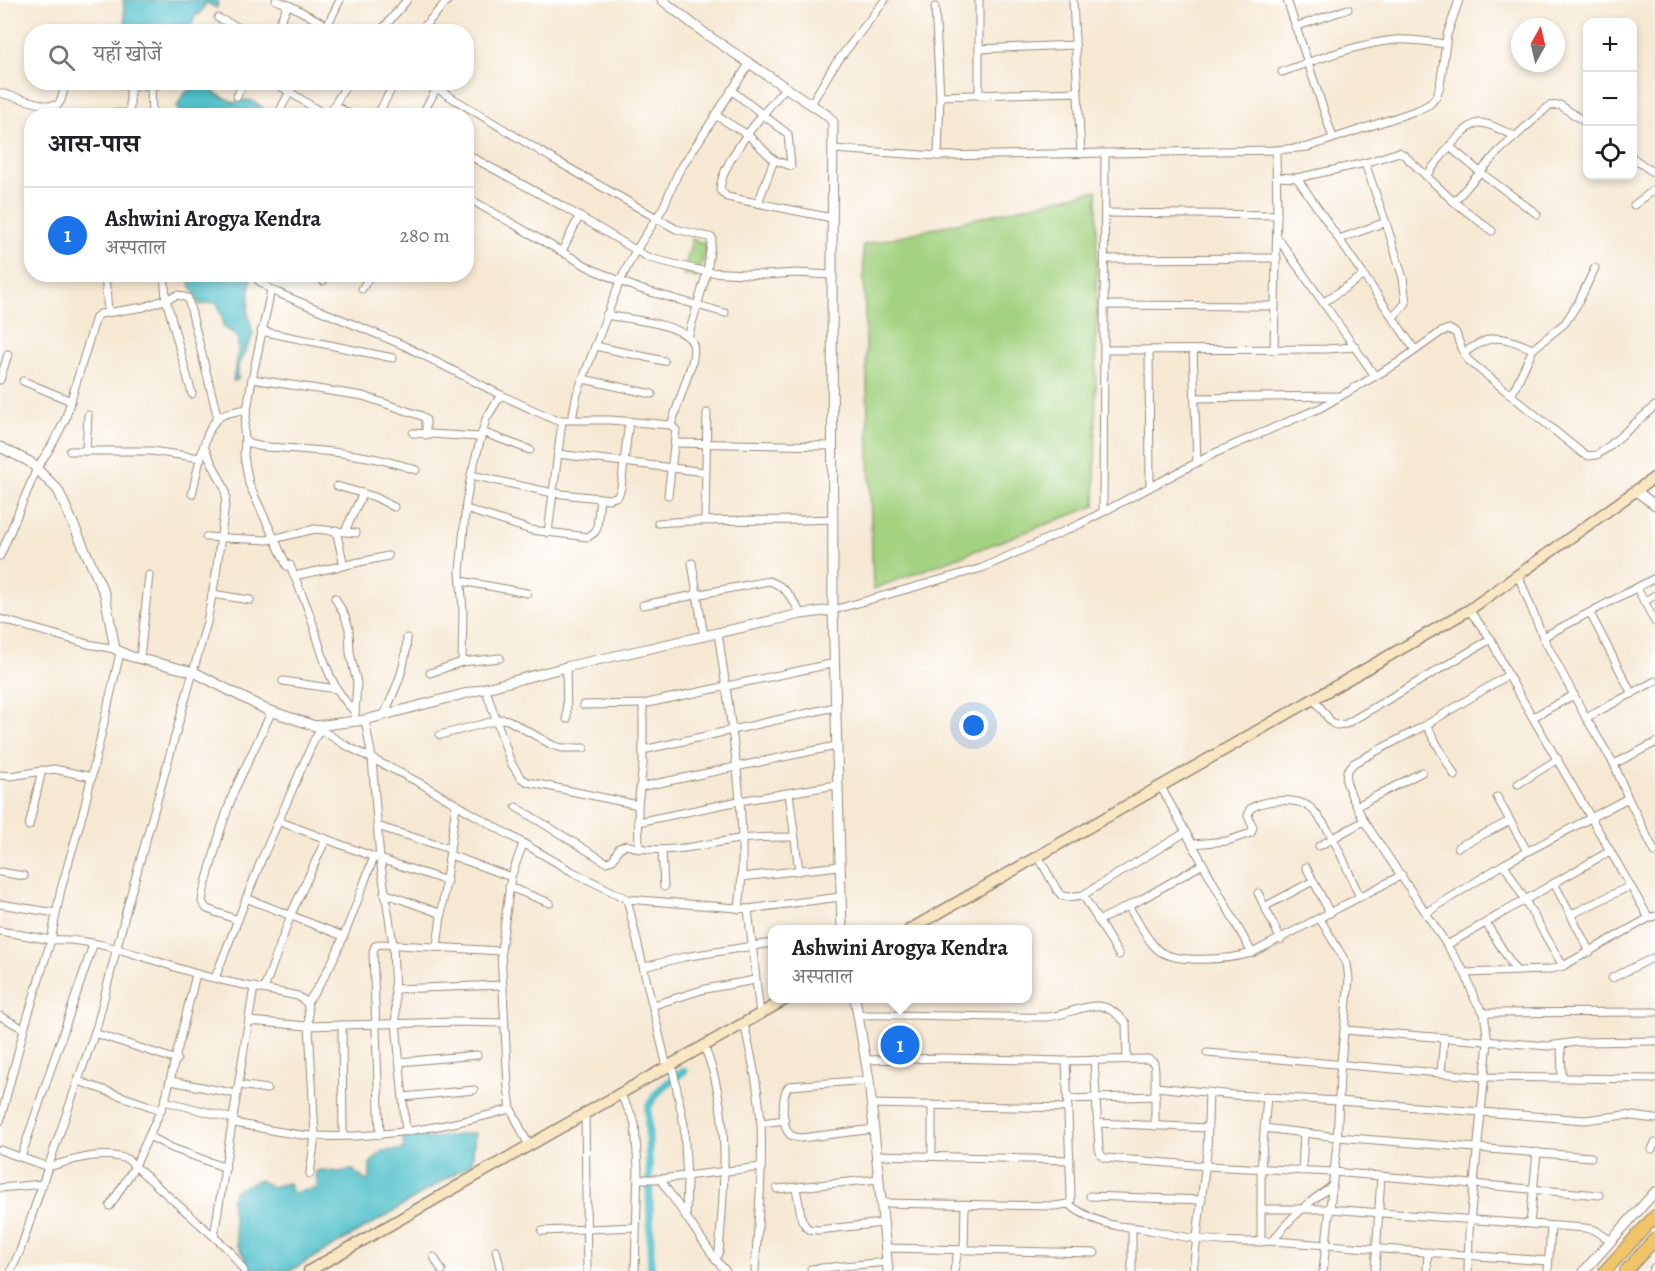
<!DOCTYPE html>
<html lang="hi">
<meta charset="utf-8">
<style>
body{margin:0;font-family:Alegreya,"Noto Serif Devanagari",serif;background:#f6f6f6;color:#202124}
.controls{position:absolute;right:18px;top:18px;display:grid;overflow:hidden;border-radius:12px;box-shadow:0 3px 9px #0003}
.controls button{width:54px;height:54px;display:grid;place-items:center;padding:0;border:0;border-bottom:2px solid #e0e0e0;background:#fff;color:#202124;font:30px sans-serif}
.compass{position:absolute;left:1511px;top:18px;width:54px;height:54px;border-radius:50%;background:#fff;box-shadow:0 3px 9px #0003;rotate:8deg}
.you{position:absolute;left:974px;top:726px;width:21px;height:21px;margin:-15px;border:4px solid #fff;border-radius:50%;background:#1a73e8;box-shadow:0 0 0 9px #1a73e833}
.badge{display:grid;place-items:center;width:39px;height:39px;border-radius:50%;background:#1a73e8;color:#fff;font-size:20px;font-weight:700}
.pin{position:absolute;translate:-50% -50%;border:3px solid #fff;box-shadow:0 2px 6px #0006}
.popup{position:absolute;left:768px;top:925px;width:264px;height:78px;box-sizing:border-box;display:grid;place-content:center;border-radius:12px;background:#fff;filter:drop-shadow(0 2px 4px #0005);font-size:20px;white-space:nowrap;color:#757577}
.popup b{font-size:22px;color:#202124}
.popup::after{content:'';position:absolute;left:50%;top:100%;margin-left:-12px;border:12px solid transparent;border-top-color:#fff}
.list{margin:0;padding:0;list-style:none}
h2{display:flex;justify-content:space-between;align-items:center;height:78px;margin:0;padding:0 24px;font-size:26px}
h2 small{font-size:20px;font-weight:400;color:#757577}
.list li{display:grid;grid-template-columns:39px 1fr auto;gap:18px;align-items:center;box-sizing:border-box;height:96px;padding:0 24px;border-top:2px solid #e0e0e0}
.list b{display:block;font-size:22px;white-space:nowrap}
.list p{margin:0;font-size:20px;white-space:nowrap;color:#757577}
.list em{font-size:20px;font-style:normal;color:#757577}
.icon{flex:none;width:33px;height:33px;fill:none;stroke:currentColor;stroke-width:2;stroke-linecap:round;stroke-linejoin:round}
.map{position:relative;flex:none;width:1655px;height:1271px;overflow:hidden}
.search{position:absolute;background:#fff;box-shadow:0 3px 9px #0003;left:24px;top:24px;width:450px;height:66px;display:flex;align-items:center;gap:15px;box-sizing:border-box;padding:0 21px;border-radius:24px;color:#757577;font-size:22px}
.panel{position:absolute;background:#fff;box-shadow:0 3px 9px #0003;left:24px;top:108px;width:450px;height:174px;border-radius:24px}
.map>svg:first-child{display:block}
</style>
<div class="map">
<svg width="1655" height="1271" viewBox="0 0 1655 1271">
<rect width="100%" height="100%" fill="#fff"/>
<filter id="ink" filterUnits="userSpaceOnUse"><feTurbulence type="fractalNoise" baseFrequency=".0167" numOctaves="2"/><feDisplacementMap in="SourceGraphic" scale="12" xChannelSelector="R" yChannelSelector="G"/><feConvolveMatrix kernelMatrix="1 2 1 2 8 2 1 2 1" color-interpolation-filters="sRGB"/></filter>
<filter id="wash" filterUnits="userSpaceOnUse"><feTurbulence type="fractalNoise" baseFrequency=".008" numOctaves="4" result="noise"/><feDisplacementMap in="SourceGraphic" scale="24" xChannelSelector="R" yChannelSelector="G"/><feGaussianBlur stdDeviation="1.35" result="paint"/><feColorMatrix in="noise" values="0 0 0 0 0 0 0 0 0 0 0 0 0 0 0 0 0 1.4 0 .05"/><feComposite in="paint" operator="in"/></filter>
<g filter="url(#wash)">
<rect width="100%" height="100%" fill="#f6e8d3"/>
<g fill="#a3d280" stroke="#6f7e4f" stroke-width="1.5">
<polygon points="1097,190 1095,506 873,589 863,245"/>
<polygon points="692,239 708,245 697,278 683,274"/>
</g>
<g fill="#53c1ca" stroke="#477674" stroke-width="1.5">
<polygon points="123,0 218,0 217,8 206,3 199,15 196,14 190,29 193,31 123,32 126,27"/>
<path d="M208 86C214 96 224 96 234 103 246 98 253 99 263 108L264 115H180L177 107C184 90 189 87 208 86Z"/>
<path d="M192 275H251L248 313 253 335 238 366V380L233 381C235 365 241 350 237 335L223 327V320L217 302 200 305 190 284Z"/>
<polygon points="425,1132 426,1139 475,1133 472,1163 382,1218 290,1271 249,1270 244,1255 237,1244 231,1201 235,1190 259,1180 272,1187 289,1183 291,1193 318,1188 316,1171 322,1170 338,1172 353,1170 366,1181 370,1179 370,1164 378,1155 383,1151 400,1150 404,1148 403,1135"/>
</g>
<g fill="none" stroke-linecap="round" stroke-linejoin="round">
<path stroke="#53c1ca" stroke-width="8" d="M651 1271 648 1108C658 1088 667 1084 684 1071"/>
</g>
</g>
<g filter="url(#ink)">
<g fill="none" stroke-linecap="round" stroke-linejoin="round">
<defs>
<g id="minor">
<polyline points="276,0 291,6 339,32"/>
<polyline points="1287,0 1333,138"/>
<polyline points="979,1 979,94"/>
<polyline points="1073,1 1081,154"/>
<polyline points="935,7 940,96 938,156"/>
<polyline points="218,18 249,32"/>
<polyline points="1295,27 1348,9"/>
<polyline points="275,32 288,5"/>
<polyline points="324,32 340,0"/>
<polyline points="380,32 407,0"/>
<polyline points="419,32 448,0"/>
<polyline points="979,49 1075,45"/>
<path d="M1282 72C1315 60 1360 43 1395 40 1412 39 1429 42 1446 44"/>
<polyline points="112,82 130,87 182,82"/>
<polyline points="274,82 327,116"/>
<polyline points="426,82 553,159 676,229 712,238 707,272 765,275 796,273 832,275"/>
<polyline points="151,85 152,116"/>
<path d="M785 88C765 112 722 159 720 190L727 197 832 218"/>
<polyline points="0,93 48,106 58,105 61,100 66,82"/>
<polyline points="237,96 244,82"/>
<polyline points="940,96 1078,92"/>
<polyline points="811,104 833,67 885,0"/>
<polyline points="334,105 353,116"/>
<polyline points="83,114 127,113 130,108 130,87"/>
<polyline points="715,115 748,135 774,160 791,166 788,134 731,90"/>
<polyline points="277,116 295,82"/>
<polyline points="328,116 348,82"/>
<polyline points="377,116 395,82"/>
<polyline points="421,116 437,88"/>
<polyline points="1450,147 1480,172 1537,214"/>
<polyline points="833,149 938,156 1276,150 1308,147 1418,110 1430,104 1436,97 1440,86 1447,35 1459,0"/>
<polyline points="466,154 562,206 649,258 707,272 688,337"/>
<polyline points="1632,157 1655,174"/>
<polyline points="1365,163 1388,229 1403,278 1406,303 1393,317"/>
<path d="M1426 176C1436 164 1465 122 1480 123 1492 123 1504 133 1516 136"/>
<polyline points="1277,177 1297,178 1365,163 1399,152 1404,155 1453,201 1492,231"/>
<polyline points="1297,178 1415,350"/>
<polyline points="466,197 592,269 620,281 636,250 663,208 678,173 749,64"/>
<polyline points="1454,202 1498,152 1549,106 1560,105 1588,124"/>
<polyline points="758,203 774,160"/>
<polyline points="1634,205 1655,189"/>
<polyline points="1105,213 1277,215"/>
<polyline points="1277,237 1375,376"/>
<polyline points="1339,239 1386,222"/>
<polyline points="562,251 579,217"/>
<polyline points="1105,259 1277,258"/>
<polyline points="105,274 108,312"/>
<polyline points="164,274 166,299 192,394"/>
<polyline points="256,274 258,280 271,290 403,345 501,395 555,420 610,420 671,425 676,430 668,495"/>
<polyline points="323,281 327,274"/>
<polyline points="362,289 371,274"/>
<path d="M271 290 252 379 244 429 245 440C254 448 270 447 282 448 327 451 373 454 416 470"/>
<polyline points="1324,302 1364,275"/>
<polyline points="1105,305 1274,306"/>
<path d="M606 315C626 319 685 323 693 344 695 350 693 357 692 363L671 425"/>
<polyline points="261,331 393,358"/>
<polyline points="595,346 664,361"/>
<polyline points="1105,350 1326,349 1356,347"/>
<polyline points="1149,350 1150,487"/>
<polyline points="1193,350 1197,462"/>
<polyline points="1274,350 1277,215 1276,150"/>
<path d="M1464 353C1493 332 1501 336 1533 349"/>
<polyline points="252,379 363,396 422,416 426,420 426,435"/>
<polyline points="583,379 652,394"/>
<polyline points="0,380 8,354"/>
<polyline points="23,381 71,401"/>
<polyline points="1512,394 1533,349 1565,323 1578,303 1595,268"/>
<polyline points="1195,398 1336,396"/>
<polyline points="572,419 577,394 620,281 640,289 725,313"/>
<polyline points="482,432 530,450"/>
<polyline points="413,433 480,437"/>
<polyline points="245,440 244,456 249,484 287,566"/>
<polyline points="675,443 832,446"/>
<polyline points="70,451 151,451 201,458"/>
<polyline points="86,451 88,415"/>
<polyline points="558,454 705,472"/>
<polyline points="471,475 553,493 609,499 618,496 621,488 629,421"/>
<polyline points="337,486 375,497 394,507"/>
<path d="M192 494C197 475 204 428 219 417 227 412 238 411 247 409"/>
<polyline points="466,509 531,530 588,537 595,532 597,528 600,498"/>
<polyline points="1103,512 1105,154"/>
<polyline points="705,519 707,413"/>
<path d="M658 523C717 518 775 522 833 519"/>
<polyline points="336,530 344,566"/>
<polyline points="345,531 363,493"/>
<polyline points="548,533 562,421"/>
<polyline points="206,537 268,540 315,529 356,533"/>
<polyline points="0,556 37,468 52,445 65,420 96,317 100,314 144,307 178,295 188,298 218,419"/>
<polyline points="692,563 704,637"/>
<path d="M290 565C296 581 303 596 309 612 322 649 326 684 355 712"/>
<polyline points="1518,575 1543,637 1586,718"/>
<polyline points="294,576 388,556"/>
<polyline points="461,581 527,593"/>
<polyline points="1637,588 1655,622"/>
<polyline points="212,594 250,600"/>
<polyline points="335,598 345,616 349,629 350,653 357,683 355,714"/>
<polyline points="1644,602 1655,595"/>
<path d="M643 605 769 581C786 586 793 600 801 614"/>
<polyline points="833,610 982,568 1080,524 1215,453 1320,408 1396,364 1441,332 1449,329 1456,333 1461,348 1468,360 1582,453 1589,456 1597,455 1607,448 1655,406"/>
<polyline points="1469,610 1491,639 1508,675 1649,918 1655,916"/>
<polyline points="1590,613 1632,694"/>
<polyline points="0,619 88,644 115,649"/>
<path d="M718 632C730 720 750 821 739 909"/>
<polyline points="1543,637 1655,578"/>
<polyline points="140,658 149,575"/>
<polyline points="462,662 463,611 460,572 466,503 471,475 486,419 501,395"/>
<polyline points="566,667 567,719"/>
<polyline points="430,673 462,662 500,658"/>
<polyline points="283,681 336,689"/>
<polyline points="1655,681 1586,718 1614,764 1628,798 1655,852"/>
<polyline points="485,687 511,763 521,778 528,782 638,805"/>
<polyline points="1313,698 1332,723 1336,725 1346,724 1491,639"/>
<polyline points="583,705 643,704 835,663"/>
<path d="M384 715C396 688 406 668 407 638"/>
<polyline points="1533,717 1574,695"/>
<polyline points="365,720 372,758 380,859 393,944 396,1023 406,1132"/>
<polyline points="1426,725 1455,776"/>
<polyline points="315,726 345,745 418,782 571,871 627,899 748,909 840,897"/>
<polyline points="440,735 502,719 508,720 552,745 562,748 584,748"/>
<polyline points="643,750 835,707"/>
<polyline points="1614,764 1655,743"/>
<polyline points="0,775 11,776 54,769 92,777"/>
<polyline points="1518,784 1558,759"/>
<polyline points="640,787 836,746"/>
<polyline points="1161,787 1252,953 1402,875"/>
<polyline points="789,793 799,871"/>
<polyline points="1497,797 1527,851"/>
<polyline points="1357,806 1422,772"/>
<path d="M516 807 606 862 613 860 619 848 626 845C663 856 700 845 738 839 756 837 776 837 794 837"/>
<polyline points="278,821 374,857 447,881"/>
<polyline points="638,822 739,801 836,785"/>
<polyline points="29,826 42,770"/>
<polyline points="377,826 450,849"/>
<polyline points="523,844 511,877 501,951 508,1087 511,1109 529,1146"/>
<path d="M1193 844 1227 841 1251 833 1253 827 1248 816 1250 809C1265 799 1299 796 1313 810 1335 834 1346 868 1360 897"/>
<polyline points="1319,846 1364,821"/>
<polyline points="1458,847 1510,821"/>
<polyline points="639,849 638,805 643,765 643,704"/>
<polyline points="662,851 664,887"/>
<polyline points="450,855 511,877"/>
<polyline points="1038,856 1057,890 1062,896 1068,897 1083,895 1186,832"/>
<polyline points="1504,864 1563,966 1649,918"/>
<polyline points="1306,867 1330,913"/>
<polyline points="0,872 24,876"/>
<polyline points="742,877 839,866"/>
<polyline points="1554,883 1590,952"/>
<polyline points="509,887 550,903"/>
<polyline points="384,893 442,914"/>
<polyline points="1258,893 1281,940"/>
<polyline points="1083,895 1119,955"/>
<polyline points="246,898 343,936"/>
<polyline points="627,899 667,1067"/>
<polyline points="0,904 56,913"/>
<path d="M1128 906C1137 919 1145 938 1157 949 1174 965 1231 959 1252 953"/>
<polyline points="1266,906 1313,881"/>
<polyline points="748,909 760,1014"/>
<polyline points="1426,913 1364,821 1352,797 1346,781 1347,771 1354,763 1426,725 1508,675"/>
<polyline points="1572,914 1630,886"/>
<polyline points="1320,919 1347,964 1349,979 1340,1074 1337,1144 1323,1271"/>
<polyline points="238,920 207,909 202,902 203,894 221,829 234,791 272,711"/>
<polyline points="1098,921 1142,899 1203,864"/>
<polyline points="1486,923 1516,971"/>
<polyline points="0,931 51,940 61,889 84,809 120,653"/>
<polyline points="1447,945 1610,851"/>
<polyline points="437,946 456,805"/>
<polyline points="644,967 684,957 772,943"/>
<polyline points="1465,973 1547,970 1563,966"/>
<polyline points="215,978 261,861 314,740 320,730"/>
<polyline points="1612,978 1655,957"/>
<polyline points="264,989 292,912 326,839"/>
<polyline points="395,989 503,985"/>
<path d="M307 1003C339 961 355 905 374 857"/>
<polyline points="654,1005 705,989 755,980"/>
<polyline points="1484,1013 1655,1012"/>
<path d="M859 1015C921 1014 983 1018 1045 1017 1063 1017 1080 1005 1099 1006 1110 1007 1118 1015 1126 1023L1127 1059"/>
<path d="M0 1016 24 1029 51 940C99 937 148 960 194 973 228 983 263 989 298 996L307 1003 308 1008 315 1136 310 1174"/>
<polyline points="249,1021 307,1026 455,1022 504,1023"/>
<path d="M744 1024C752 1057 759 1090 761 1124 763 1173 758 1222 755 1271"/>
<polyline points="342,1025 343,1135"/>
<polyline points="1344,1030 1548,1046 1576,1042 1655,1041"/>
<polyline points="94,1033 177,1060"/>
<polyline points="1561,1045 1562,1078"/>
<path d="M704 1046C731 1110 725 1183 719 1251L716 1260"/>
<polyline points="1207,1053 1485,1077 1655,1079"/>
<polyline points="866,1060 946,1058 1066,1061 1148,1059 1154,1063 1155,1071 1155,1126"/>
<polyline points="1094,1060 1099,1149 1101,1155 1105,1158 1206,1166 1333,1172 1599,1195"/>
<polyline points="399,1062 477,1055"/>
<polyline points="672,1065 684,1125 687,1180 686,1218"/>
<polyline points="1441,1073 1444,1038"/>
<path d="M869 1080 789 1086C781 1094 782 1123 788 1132 791 1137 795 1137 801 1138L874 1129"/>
<polyline points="78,1081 161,1110"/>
<polyline points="171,1081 237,1094"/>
<polyline points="239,1085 267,1089"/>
<polyline points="1156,1087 1234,1095 1339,1101 1585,1120 1625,1115 1655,1119"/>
<polyline points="620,1094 633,1118 635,1125 638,1168 635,1271"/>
<polyline points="403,1097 474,1090"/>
<polyline points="1068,1099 1156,1096"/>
<polyline points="165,1101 234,1119"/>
<polyline points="871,1104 1068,1108"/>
<polyline points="932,1105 932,1156"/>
<polyline points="585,1114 587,1271"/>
<polyline points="0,1121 24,1029"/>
<path d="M233 1123C260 1127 288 1135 315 1136 382 1139 447 1127 511 1109"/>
<polyline points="761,1123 785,1120"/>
<polyline points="1097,1123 1208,1128"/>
<polyline points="1264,1128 1337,1137 1591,1157"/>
<polyline points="380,1135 373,952 375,946 381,944 501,951"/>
<polyline points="149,1136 172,1148 226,1168"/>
<polyline points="1652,1149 1655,1143"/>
<polyline points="0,1150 48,1167 97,1026 128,904 207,622 216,574 226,497 225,489 204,447"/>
<polyline points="876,1155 1070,1160"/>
<polyline points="21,1157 93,945"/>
<polyline points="1302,1171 1304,1133"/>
<polyline points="638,1179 660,1179 761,1167"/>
<polyline points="660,1179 716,1260 726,1271"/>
<polyline points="0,1188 43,1184"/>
<polyline points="796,1188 802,1221 808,1229 818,1230 883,1223"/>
<polyline points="777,1189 879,1179"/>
<polyline points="1090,1196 1202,1200"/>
<polyline points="881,1203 1054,1206 1068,1204 1071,1201 1071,1195 1066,1061"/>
<path d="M1068 1204C1083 1215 1100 1223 1118 1226 1129 1227 1140 1228 1150 1230 1191 1240 1231 1244 1273 1241L1548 1261"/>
<polyline points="110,1206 135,1166 165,1101 196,974"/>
<polyline points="1261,1209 1329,1209 1585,1228 1595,1230 1611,1241"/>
<polyline points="1530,1224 1537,1152"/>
<polyline points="1132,1228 1132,1271"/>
<polyline points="542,1231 636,1227"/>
<polyline points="214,1236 254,987"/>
<path d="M1273 1241C1289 1218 1309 1202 1332 1186"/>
<polyline points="1261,1242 1261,1169 1267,1096"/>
<polyline points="886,1248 1095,1253"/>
<polyline points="496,1250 501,1271"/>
<polyline points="964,1250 965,1204"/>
<polyline points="434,1257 442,1271"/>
<polyline points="811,1269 887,1262"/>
<path d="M11 1271 20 1251 48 1167C73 1160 101 1150 127 1159L230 1251 244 1271"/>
<polyline points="954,1271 958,1250"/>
<polyline points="1193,1271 1207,1152 1209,1092"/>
<polyline points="1375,1271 1381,1176"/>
<polyline points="1427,1271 1428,1252"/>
<polyline points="1468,1271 1469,1233 1488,1042 1484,1013 1475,1000 1465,973 1426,913 1504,864 1628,798"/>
<polyline points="1548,1271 1551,1226"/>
</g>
<g id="tertiary">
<polyline points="662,0 707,35 827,115 833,122 832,265 833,610 842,930"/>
<polyline points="0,447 30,462 58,490 105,595 115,649 129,656 194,672 265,709 315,726 365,720 566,667 801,614 833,610"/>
<polyline points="1636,491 1655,505"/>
<polyline points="855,998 869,1080 888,1271"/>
<polyline points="1584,1271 1655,1192"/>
<polyline points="1653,1271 1655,1268"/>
</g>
<g id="secondary">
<polyline points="909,930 1469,610 1655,477"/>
<polyline points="309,1271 788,998"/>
</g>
<g id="trunk">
<polyline points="1605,1271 1655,1216"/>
<polyline points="1626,1271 1655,1239"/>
</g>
</defs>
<use href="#minor" stroke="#988978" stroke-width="9"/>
<use href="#tertiary" stroke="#988978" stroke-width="11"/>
<use href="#secondary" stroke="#988978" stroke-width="13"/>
<use href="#trunk" stroke="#988978" stroke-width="14"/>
<use href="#minor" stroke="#fff" stroke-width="7"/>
<use href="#tertiary" stroke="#fff" stroke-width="9"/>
<use href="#secondary" stroke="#f9e7c3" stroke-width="10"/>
<use href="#trunk" stroke="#f0c469" stroke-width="12"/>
</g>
</g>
</svg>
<div class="controls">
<button>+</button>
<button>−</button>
<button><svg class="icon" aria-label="locate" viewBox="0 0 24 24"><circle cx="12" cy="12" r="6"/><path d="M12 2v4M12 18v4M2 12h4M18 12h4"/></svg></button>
</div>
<svg class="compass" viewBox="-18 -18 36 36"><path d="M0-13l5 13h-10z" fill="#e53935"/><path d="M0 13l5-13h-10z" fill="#757577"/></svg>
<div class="you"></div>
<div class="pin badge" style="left:900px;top:1045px">1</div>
<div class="popup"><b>Ashwini Arogya Kendra</b>अस्पताल</div>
<div class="search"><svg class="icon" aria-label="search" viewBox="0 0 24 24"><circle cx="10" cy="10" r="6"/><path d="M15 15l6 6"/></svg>यहाँ खोजें</div>
<section class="panel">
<h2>आस-पास<small></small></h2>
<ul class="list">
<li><span class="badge">1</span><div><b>Ashwini Arogya Kendra</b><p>अस्पताल</p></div><em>280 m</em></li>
</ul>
</section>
</div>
